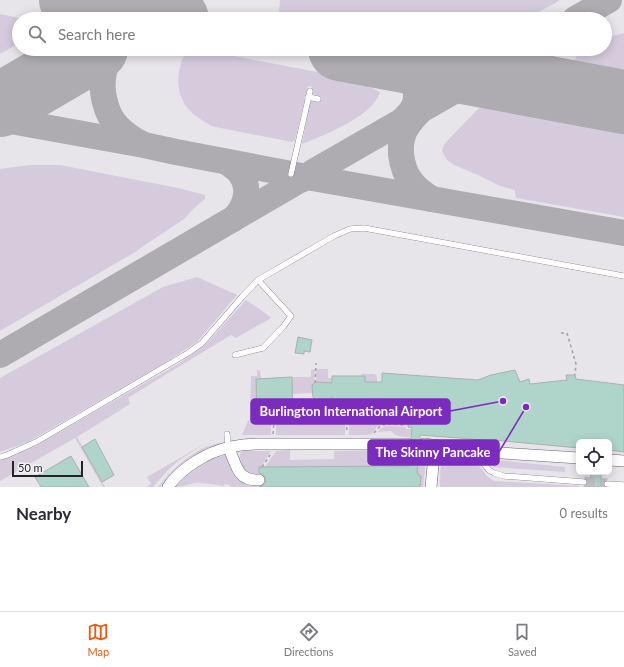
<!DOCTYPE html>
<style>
body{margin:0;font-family:Lato,sans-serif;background:#f7f7f7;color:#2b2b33}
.controls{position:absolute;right:12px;bottom:12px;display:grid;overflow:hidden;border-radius:6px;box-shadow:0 2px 10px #0003}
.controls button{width:36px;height:36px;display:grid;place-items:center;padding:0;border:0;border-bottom:1px solid #e1e1e2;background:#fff;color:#2b2b33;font:20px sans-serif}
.scale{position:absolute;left:12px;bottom:10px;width:71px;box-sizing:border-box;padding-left:4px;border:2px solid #242325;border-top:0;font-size:11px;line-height:14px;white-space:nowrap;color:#242325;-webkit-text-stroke:3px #f5f2f7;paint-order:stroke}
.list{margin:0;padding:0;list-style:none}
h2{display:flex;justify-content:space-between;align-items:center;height:52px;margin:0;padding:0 16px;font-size:17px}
h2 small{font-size:13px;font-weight:400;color:#7c7c81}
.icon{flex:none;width:22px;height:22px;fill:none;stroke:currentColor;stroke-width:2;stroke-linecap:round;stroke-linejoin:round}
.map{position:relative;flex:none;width:624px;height:487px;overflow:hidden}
.search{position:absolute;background:#fff;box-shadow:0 2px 10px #0003;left:12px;right:12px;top:12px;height:44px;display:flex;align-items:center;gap:10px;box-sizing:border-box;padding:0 14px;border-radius:22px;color:#7c7c81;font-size:15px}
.sheet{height:124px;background:#fff}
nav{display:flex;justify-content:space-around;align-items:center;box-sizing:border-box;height:56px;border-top:1px solid #e1e1e2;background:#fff;font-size:11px;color:#7c7c81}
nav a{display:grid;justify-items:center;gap:2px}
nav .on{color:#ea580c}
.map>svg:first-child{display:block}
</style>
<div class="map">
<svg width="624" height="487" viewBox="0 0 624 487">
<rect width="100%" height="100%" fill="#e7e4ea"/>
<g fill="#d5cbdd">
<polygon points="280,0 559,0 557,2 526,19 302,19 279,13"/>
<polygon points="0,14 25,19 19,19 19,41 16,45 0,54"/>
<polygon points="624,33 624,78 601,73 575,60 576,57 584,49 605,49 605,38"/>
<path d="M188 49H197L354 79 380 92C373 116 325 135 302 144L310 100 320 101 321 97 313 94 312 87 308 86 295 140 292 142 211 126 193 114 185 105 180 94 178 83 179 71 182 60Z"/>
<polygon points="479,108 514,109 624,128 624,217 516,198 515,190 500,186 478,175 454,165 447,160 443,153 442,149 446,142"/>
<polygon points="30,165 60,165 178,188 205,195 205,199 193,209 184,219 157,237 135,252 0,331 0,169"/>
<polygon points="197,277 237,295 197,342 163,364 28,442 0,452 0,378 163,287"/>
<polygon points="246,300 265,313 271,318 236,338 231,335 152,383 128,398 130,404 77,437 105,487 103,487 75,438 0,481 0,460 35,446 178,364 205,345"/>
<polygon points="315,369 314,383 312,385 312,393 292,394 292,377 311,377 311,370"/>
<polygon points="316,369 328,369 328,378 332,378 332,393 323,383 316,382"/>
<polygon points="257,370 260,370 261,378 256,379 257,422 271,422 271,435 242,435 248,421 250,420 251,376 257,376"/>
<polygon points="361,374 374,374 376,375 377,377 378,419 403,420 403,424 384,423 378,425 372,434 367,435 349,435 349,421 368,420 369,382 365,382 365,376 361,376"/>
<polygon points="315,399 321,406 328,399 329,420 345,420 345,435 276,435 276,422 293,421 293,400"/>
<path d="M385 426H395L406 427V429H415L414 437C405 437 397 438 391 431L378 432 381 428Z"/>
<path d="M221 442C196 453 176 464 160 487H158C170 471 185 458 203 448 208 446 215 444 221 442Z"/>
<polygon points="206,443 178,461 168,470 153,487 146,487 151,484 147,477"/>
<polygon points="290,450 290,460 334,459 334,451 401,450 401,452 416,453 416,450 426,450 427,451 427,453 423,487 420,487 420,476 419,476 419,474 414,473 404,466 265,467 276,451"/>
<polygon points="243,451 271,451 261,467 259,467 259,476 255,476 245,472 240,458 240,453"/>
<path d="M456 454C463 457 472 459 477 464 484 470 486 478 495 481L580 486V487H440C441 472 437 455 456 454Z"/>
<path d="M224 455 229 458C234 475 239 487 259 486V487H230V485L225 484 224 486C215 485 204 482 195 483 188 484 184 487 176 487 189 471 204 462 224 455Z"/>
<polygon points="487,459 565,467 565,472 494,467 487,461"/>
</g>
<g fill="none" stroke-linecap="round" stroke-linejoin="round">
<g stroke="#aeacb0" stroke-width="26">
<polyline points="575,19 609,0"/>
<path d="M113 49C109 56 105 64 104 72 100 89 105 114 118 127 125 134 132 139 140 143"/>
<path d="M542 49C537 69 545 79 560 90"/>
<path d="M380 56C388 60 398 63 405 69 414 77 419 93 414 106 412 111 407 116 403 120"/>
<polyline points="473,74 489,71 527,49"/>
<path d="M419 112C413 118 408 124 404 132 397 150 402 175 417 188 421 192 427 196 432 199"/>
<polyline points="0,119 144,145 176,152 307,177 624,233"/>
<path d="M227 162C231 165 236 168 239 172 252 187 246 208 232 220"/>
<polyline points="0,355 298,181 307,177 313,172 489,71"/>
</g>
<g stroke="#aeacb0" stroke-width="64">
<polyline points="71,0 177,19"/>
<polyline points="340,49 624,102"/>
<polyline points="0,105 96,49"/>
</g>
</g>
<g fill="#afd4ca" stroke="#abb1b0">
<polygon points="298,337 312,340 310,352 304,351 304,354 295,353"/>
<polygon points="515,370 520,382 529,379 530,384 567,380 566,375 575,375 576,379 624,385 624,452 609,450 609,442 579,442 579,448 493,440 485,441 485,440 420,435 420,439 417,444 419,449 417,474 419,474 419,476 421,476 420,487 259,487 265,484 266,480 265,477 263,474 259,473 259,467 409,466 411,450 413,447 414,444 411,439 412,428 408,427 409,418 382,417 382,399 366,399 366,415 332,416 332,396 321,406 313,397 312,385 316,382 332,383 332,376 365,376 365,382 382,382 382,373 478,380 491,375"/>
<polygon points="292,377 293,422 257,423 256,379"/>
<polygon points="95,439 114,475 102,482 82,447"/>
<polygon points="71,456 89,487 41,487 35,477"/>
<polygon points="591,472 601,472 601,487 590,487"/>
</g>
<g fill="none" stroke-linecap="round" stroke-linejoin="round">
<g stroke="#c0bdc3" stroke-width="11" stroke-dasharray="11 5.5" stroke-linecap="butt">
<polyline points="407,444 424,444"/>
<polyline points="584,482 607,484"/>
</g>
<defs>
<g id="lane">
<polyline points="308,97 318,99"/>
<polyline points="291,174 310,91"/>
<polyline points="235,355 263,348 283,327 291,316 258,280"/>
<polyline points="227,434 228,447"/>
<polyline points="473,451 489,470 494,473 504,476 584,482"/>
<polyline points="0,457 7,455 36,442 188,353 202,343 242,297 258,280 334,236 350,229 364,228 624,276"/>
<polyline points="607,484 624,485"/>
</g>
<g id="street">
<polyline points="424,444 486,452 579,458"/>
<path d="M228 447C237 464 236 481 259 480"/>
<polyline points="610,460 624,461"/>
<path d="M168 487C181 468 207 452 230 447 239 445 248 444 258 444H407"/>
<polyline points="431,487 435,445"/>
</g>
</defs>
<use href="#lane" stroke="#68656a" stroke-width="6"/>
<use href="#street" stroke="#68656a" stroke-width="12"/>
<g stroke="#a3a1a6" stroke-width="1.5" stroke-dasharray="3 3" stroke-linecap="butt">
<polyline points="561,333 567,333 576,364 575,375"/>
<polyline points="315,383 316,363"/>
<polyline points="330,399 331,419 367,418 367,399"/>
<polyline points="346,415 347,433"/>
<polyline points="374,433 381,425 389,424 405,425"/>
<polyline points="273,434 274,422"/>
<polyline points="262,467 270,455"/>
</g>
<use href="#lane" stroke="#fff" stroke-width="5.5"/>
<use href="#street" stroke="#fff" stroke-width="11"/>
</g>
<path fill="none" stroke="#7b2cbf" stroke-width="1.5" d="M503 401L450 411M526 407L499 452"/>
<g fill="#7b2cbf" stroke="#f5f2f7" stroke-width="1.5">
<circle cx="503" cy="401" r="4"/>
<circle cx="526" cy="407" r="4"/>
</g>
<g fill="#7b2cbf" stroke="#7b2cbf" stroke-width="1.5">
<rect x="251" y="399" width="199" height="25" rx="4"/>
<rect x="368" y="440" width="131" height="25" rx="4"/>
</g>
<g font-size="13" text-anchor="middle" font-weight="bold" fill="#fff">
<text x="351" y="416">Burlington International Airport</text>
<text x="433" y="457">The Skinny Pancake</text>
</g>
</svg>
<div class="controls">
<button><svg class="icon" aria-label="locate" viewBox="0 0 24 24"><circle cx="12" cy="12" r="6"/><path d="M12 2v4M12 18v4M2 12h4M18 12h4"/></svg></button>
</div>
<div class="scale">50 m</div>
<div class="search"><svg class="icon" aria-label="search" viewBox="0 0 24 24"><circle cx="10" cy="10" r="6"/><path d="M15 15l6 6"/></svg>Search here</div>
</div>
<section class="sheet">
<h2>Nearby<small>0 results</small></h2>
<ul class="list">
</ul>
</section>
<nav>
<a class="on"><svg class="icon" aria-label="map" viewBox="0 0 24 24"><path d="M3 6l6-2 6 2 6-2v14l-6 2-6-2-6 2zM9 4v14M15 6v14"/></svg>Map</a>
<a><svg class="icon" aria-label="directions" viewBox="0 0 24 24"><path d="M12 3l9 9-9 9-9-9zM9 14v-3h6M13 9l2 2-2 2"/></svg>Directions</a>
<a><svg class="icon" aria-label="saved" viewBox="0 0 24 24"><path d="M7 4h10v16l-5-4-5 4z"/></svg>Saved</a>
</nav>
